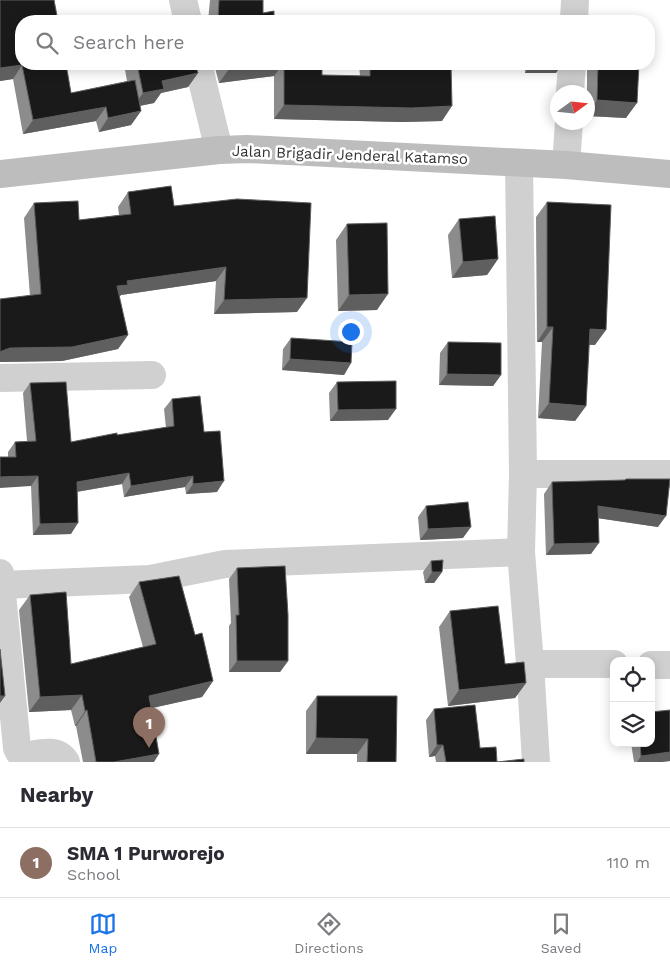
<!DOCTYPE html>
<style>
body{margin:0;font-family:"Work Sans",sans-serif;background:#f2f2f3;color:#2b2b33}
.controls{position:absolute;right:15px;bottom:15px;display:grid;overflow:hidden;border-radius:10px;box-shadow:0 2px 12px #0003}
.controls button{width:45px;height:45px;display:grid;place-items:center;padding:0;border:0;border-bottom:1px solid #e1e1e2;background:#fff;color:#2b2b33;font:25px sans-serif}
.compass{position:absolute;left:550px;top:85px;width:45px;height:45px;border-radius:50%;background:#fff;box-shadow:0 2px 12px #0003;rotate:75deg}
.you{position:absolute;left:350px;top:331px;width:18px;height:18px;margin:-12px;border:4px solid #fff;border-radius:50%;background:#1a73e8;box-shadow:0 0 0 8px #1a73e833}
.badge{display:grid;place-items:center;width:32px;height:32px;border-radius:50%;background:#1a73e8;color:#fff;font-size:16px;font-weight:700}
.pin{position:absolute;translate:-50% -41px;filter:drop-shadow(0 1px 2px #0008)}
.pin::after{content:'';position:absolute;top:26px;width:18px;height:15px;background:inherit;clip-path:polygon(0 0,100% 0,50% 100%)}
.list{margin:0;padding:0;list-style:none}
h2{display:flex;justify-content:space-between;align-items:center;height:65px;margin:0;padding:0 20px;font-size:21px}
h2 small{font-size:16px;font-weight:400;color:#7c7c81}
.list li{display:grid;grid-template-columns:32px 1fr auto;gap:15px;align-items:center;box-sizing:border-box;height:70px;padding:0 20px;border-top:1px solid #e1e1e2}
.list b{display:block;font-size:19px;white-space:nowrap}
.list p{margin:0;font-size:16px;white-space:nowrap;color:#7c7c81}
.list em{font-size:16px;font-style:normal;color:#7c7c81}
.icon{flex:none;width:28px;height:28px;fill:none;stroke:currentColor;stroke-width:2;stroke-linecap:round;stroke-linejoin:round}
.map{position:relative;flex:none;width:670px;height:762px;overflow:hidden}
.search{position:absolute;background:#fff;box-shadow:0 2px 12px #0003;left:15px;right:15px;top:15px;height:55px;display:flex;align-items:center;gap:12px;box-sizing:border-box;padding:0 18px;border-radius:20px;color:#7c7c81;font-size:19px}
.sheet{height:135px;background:#fff}
nav{display:flex;justify-content:space-around;align-items:center;box-sizing:border-box;height:70px;border-top:1px solid #e1e1e2;background:#fff;font-size:14px;color:#7c7c81}
nav a{display:grid;justify-items:center;gap:2px}
nav .on{color:#1a73e8}
.map>svg:first-child{display:block}
</style>
<div class="map">
<svg width="670" height="762" viewBox="0 0 670 762">
<rect width="100%" height="100%" fill="#fff"/>
<g fill="none" stroke-linecap="round" stroke-linejoin="round">
<g stroke="#d0d0d0" stroke-width="28">
<polyline points="183,0 188,21"/>
<polyline points="574,21 575,0"/>
<polyline points="198,64 219,150"/>
<polyline points="570,92 572,64"/>
<polyline points="519,163 523,474 521,552 530,664 536,762"/>
<polyline points="566,165 569,122"/>
<polyline points="0,378 152,375"/>
<polyline points="523,474 670,474"/>
<path d="M0 573 17 748 19 752 24 756C38 754 57 747 66 762"/>
<polyline points="2,585 150,579 225,564 521,552"/>
<polyline points="530,664 614,664"/>
<polyline points="651,665 670,665"/>
</g>
<polyline stroke="#bdbdbd" stroke-width="28" points="0,174 219,150 247,149 566,165 670,174"/>
</g>
<g fill="#8c8c8c">
<polygon points="0,0 55,0 54,1 71,93 127,81 124,64 195,64 198,73 188,87 161,93 154,103 140,106 141,111 131,125 99,132 96,121 23,134 13,79 0,81"/>
<polygon points="210,0 263,0 263,13 274,17 323,21 208,21"/>
<polygon points="214,64 322,64 322,75 360,76 359,64 451,64 442,121 402,122 274,119 274,76 219,83"/>
<polygon points="525,64 562,64 556,73 525,73"/>
<polygon points="587,64 639,64 626,118 588,116 588,92 587,92"/>
<polygon points="128,192 174,206 297,312 214,314 216,281 121,295 119,296 128,335 118,349 62,361 0,362 0,299 30,296 24,218 34,203 79,220 119,215 118,207"/>
<polygon points="547,202 595,345 589,345 586,406 575,421 538,418 542,342 537,342 536,217"/>
<polygon points="459,219 498,259 487,275 452,278 448,235"/>
<polygon points="347,224 377,310 338,311 336,240"/>
<polygon points="291,338 351,363 344,375 282,370 283,349"/>
<polygon points="448,342 501,375 493,386 439,385 440,353"/>
<polygon points="337,382 388,420 330,421 329,393"/>
<polygon points="30,383 71,442 117,435 166,428 164,409 172,399 204,432 217,492 186,494 185,487 124,497 122,484 77,492 71,534 33,535 31,486 8,457 8,452 15,442 27,441 23,393"/>
<polygon points="626,479 658,527 598,518 591,554 546,555 544,494 552,482 624,481"/>
<polygon points="426,506 463,538 420,540 418,517"/>
<polygon points="431,561 442,572 434,583 425,583 423,572"/>
<polygon points="237,568 288,661 280,672 229,672 229,626 231,623 229,579"/>
<polygon points="139,582 195,635 213,681 202,697 151,708 154,762 83,762 76,726 75,726 71,710 29,712 19,610 30,595 71,664 143,647 129,597"/>
<polygon points="450,611 526,683 515,698 448,706 439,627"/>
<polygon points="317,696 396,762 357,762 357,754 306,754 306,711"/>
<polygon points="434,709 497,762 524,762 436,762 435,756 429,757 426,720"/>
<polygon points="670,710 670,761 661,762 634,762 631,743 651,743"/>
</g>
<g fill="#5f5f5f">
<polygon points="267,64 283,64 274,76 219,83 229,69"/>
<polygon points="531,64 562,64 556,73 525,73"/>
<polygon points="22,65 13,79 0,81 0,68"/>
<polygon points="198,73 188,87 161,93 154,103 133,107 143,93 162,81"/>
<polygon points="597,100 637,103 626,118 588,116 588,114"/>
<polygon points="284,105 452,106 442,121 402,122 274,119"/>
<polygon points="106,107 96,121 23,134 33,120"/>
<polygon points="141,111 131,125 99,132 108,118"/>
<polygon points="498,259 487,275 452,278 463,262"/>
<polygon points="226,267 216,281 121,295 118,299 117,286 127,281"/>
<polygon points="388,294 377,310 338,311 349,295"/>
<polygon points="307,298 297,312 214,314 224,300"/>
<polygon points="547,327 553,327 542,342 537,342"/>
<polygon points="590,329 606,330 595,345 579,344"/>
<polygon points="128,335 118,349 62,361 0,362 0,352 2,351 10,348"/>
<polygon points="290,359 351,363 344,375 282,370"/>
<polygon points="447,374 501,375 493,386 439,385"/>
<polygon points="549,403 586,406 575,421 538,418"/>
<polygon points="396,409 388,420 330,421 338,410"/>
<polygon points="129,473 122,484 69,493 77,482"/>
<polygon points="38,476 31,486 0,488 0,477"/>
<polygon points="193,476 185,487 124,497 131,486"/>
<polygon points="224,481 217,492 186,494 193,484"/>
<polygon points="598,506 666,516 658,527 590,517"/>
<polygon points="78,523 71,534 33,535 40,524"/>
<polygon points="471,527 463,538 420,540 428,529"/>
<polygon points="599,543 591,554 546,555 554,544"/>
<polygon points="432,572 442,572 434,583 425,583"/>
<polygon points="237,661 288,661 280,672 229,672"/>
<polygon points="213,681 202,697 139,711 149,696"/>
<polygon points="526,683 515,698 448,706 459,690"/>
<polygon points="82,695 71,710 29,712 40,697"/>
<polygon points="0,696 5,696 0,703"/>
<polygon points="87,710 76,726 75,726 85,711"/>
<polygon points="316,738 368,739 357,754 306,754"/>
<polygon points="437,745 443,745 435,756 429,757"/>
<polygon points="670,752 670,761 661,762 637,762 641,756"/>
<polygon points="159,754 154,762 114,762"/>
</g>
<g fill="#1a1a1a" stroke="#5f5f5f">
<polygon points="0,0 54,0 58,21 21,21 21,64 66,64 71,93 135,80 141,111 108,118 106,107 33,120 22,65 0,68"/>
<polygon points="219,0 263,0 263,13 274,11 274,17 323,18 323,21 215,21 214,19 218,19"/>
<polygon points="137,64 195,64 198,73 162,81 164,89 143,93"/>
<polygon points="227,64 267,64 229,69"/>
<polygon points="284,64 322,64 322,75 370,76 370,64 451,64 452,106 412,108 284,105"/>
<polygon points="598,64 639,64 637,103 597,100"/>
<polygon points="171,186 174,206 237,199 311,203 307,298 224,300 226,267 127,281 128,285 117,286 128,335 72,347 10,348 2,351 0,352 0,299 41,294 34,203 78,201 79,220 131,214 128,192"/>
<polygon points="547,202 611,205 606,330 590,329 586,406 549,403 553,327 547,327"/>
<polygon points="495,216 498,259 463,262 459,219"/>
<polygon points="387,223 388,294 349,295 347,224"/>
<polygon points="291,338 352,342 351,363 290,359"/>
<polygon points="448,342 501,343 501,375 447,374"/>
<polygon points="396,381 396,409 338,410 337,382"/>
<polygon points="66,382 71,442 117,433 117,435 174,426 172,399 200,396 204,432 220,431 224,481 193,484 193,476 131,486 129,473 77,482 78,523 40,524 38,476 0,477 0,457 16,457 15,442 36,441 30,383"/>
<polygon points="626,479 670,479 666,516 598,506 599,543 554,544 552,482 625,480"/>
<polygon points="468,502 471,527 428,529 426,506"/>
<polygon points="443,560 442,572 432,572 431,561"/>
<polygon points="285,566 288,615 288,661 237,661 236,615 239,615 237,568"/>
<polygon points="179,576 195,635 202,633 213,681 149,696 159,754 114,762 96,762 87,710 85,711 82,695 40,697 30,595 66,592 71,664 156,644 139,582"/>
<polygon points="498,606 505,664 524,662 526,683 459,690 450,611"/>
<polygon points="0,649 5,696 0,696"/>
<polygon points="317,696 397,696 396,762 367,762 368,739 316,738"/>
<polygon points="475,705 480,748 496,747 497,762 524,759 524,762 446,762 443,745 437,745 434,709"/>
<polygon points="670,710 670,752 641,756 640,743 651,743 651,712"/>
</g>
<g text-anchor="middle" stroke-width="5" stroke-linejoin="round" paint-order="stroke">
<g font-size="15" fill="#333" stroke="#fff">
<text transform="translate(350 155) rotate(2)" y="5">Jalan Brigadir Jenderal Katamso</text>
</g>
</g>
</svg>
<div class="controls">
<button><svg class="icon" aria-label="locate" viewBox="0 0 24 24"><circle cx="12" cy="12" r="6"/><path d="M12 2v4M12 18v4M2 12h4M18 12h4"/></svg></button>
<button><svg class="icon" aria-label="layers" viewBox="0 0 24 24"><path d="M12 4l9 5-9 5-9-5zM3 14l9 5 9-5"/></svg></button>
</div>
<svg class="compass" viewBox="-18 -18 36 36"><path d="M0-13l5 13h-10z" fill="#e53935"/><path d="M0 13l5-13h-10z" fill="#7c7c81"/></svg>
<div class="you"></div>
<div class="pin badge" style="left:149px;top:748px;background:#8d6e63">1</div>
<div class="search"><svg class="icon" aria-label="search" viewBox="0 0 24 24"><circle cx="10" cy="10" r="6"/><path d="M15 15l6 6"/></svg>Search here</div>
</div>
<section class="sheet">
<h2>Nearby<small></small></h2>
<ul class="list">
<li><span class="badge" style="background:#8d6e63">1</span><div><b>SMA 1 Purworejo</b><p>School</p></div><em>110 m</em></li>
</ul>
</section>
<nav>
<a class="on"><svg class="icon" aria-label="map" viewBox="0 0 24 24"><path d="M3 6l6-2 6 2 6-2v14l-6 2-6-2-6 2zM9 4v14M15 6v14"/></svg>Map</a>
<a><svg class="icon" aria-label="directions" viewBox="0 0 24 24"><path d="M12 3l9 9-9 9-9-9zM9 14v-3h6M13 9l2 2-2 2"/></svg>Directions</a>
<a><svg class="icon" aria-label="saved" viewBox="0 0 24 24"><path d="M7 4h10v16l-5-4-5 4z"/></svg>Saved</a>
</nav>
